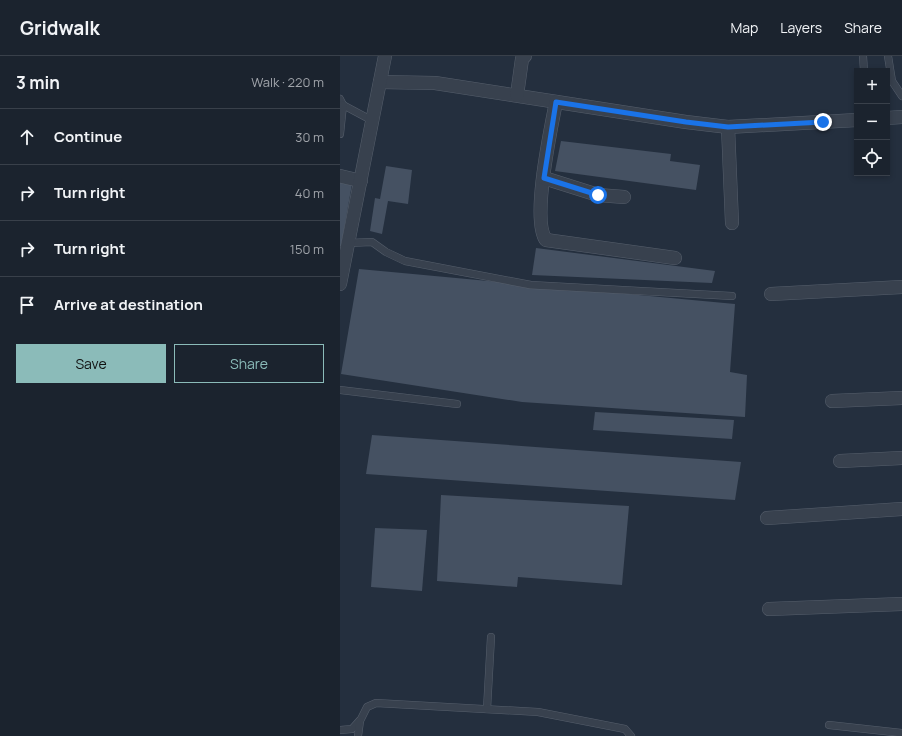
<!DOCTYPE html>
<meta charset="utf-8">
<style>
body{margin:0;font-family:Manrope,sans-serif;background:#242b36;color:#f1f3f6}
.controls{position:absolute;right:12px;top:12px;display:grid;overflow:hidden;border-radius:0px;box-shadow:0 2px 6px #0003}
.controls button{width:36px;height:36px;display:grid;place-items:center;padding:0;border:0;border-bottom:1px solid #39404a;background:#1b232e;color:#f1f3f6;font:20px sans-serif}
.stop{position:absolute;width:12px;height:12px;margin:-9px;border:3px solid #1a73e8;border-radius:50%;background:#fff}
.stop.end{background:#1a73e8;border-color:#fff;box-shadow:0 1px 4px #0008}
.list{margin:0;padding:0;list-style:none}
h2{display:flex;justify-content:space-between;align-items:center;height:52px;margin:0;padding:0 16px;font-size:17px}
h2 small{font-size:13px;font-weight:400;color:#a0a4aa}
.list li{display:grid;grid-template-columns:26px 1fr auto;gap:12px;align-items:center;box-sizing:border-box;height:56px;padding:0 16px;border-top:1px solid #39404a}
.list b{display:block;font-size:15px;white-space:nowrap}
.list em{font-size:13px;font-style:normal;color:#a0a4aa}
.actions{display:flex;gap:8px;padding:12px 16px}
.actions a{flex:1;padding:9px 0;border:1px solid #8bbbb9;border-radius:0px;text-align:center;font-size:14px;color:#8bbbb9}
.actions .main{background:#8bbbb9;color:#111}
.icon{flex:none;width:22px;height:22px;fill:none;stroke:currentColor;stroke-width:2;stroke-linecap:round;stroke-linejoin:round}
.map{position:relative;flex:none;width:562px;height:680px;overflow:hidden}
header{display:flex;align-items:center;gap:24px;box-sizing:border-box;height:56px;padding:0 20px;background:#1b232e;border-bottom:1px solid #39404a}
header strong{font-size:19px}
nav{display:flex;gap:22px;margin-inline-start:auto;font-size:14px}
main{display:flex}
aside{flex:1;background:#1b232e}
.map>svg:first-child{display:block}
</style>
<header>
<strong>Gridwalk</strong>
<nav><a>Map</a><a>Layers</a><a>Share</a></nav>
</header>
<main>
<aside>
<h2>3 min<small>Walk · 220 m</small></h2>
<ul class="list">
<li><svg class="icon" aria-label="ahead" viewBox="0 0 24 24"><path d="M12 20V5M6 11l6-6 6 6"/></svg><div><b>Continue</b></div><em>30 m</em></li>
<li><svg class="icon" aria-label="right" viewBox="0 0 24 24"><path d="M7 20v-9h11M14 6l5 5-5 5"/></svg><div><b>Turn right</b></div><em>40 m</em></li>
<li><svg class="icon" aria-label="right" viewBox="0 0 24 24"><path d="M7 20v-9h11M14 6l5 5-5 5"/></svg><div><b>Turn right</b></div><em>150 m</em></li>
<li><svg class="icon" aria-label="arrive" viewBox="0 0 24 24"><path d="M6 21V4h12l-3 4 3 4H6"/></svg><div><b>Arrive at destination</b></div></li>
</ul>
<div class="actions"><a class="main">Save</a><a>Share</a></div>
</aside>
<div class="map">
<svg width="562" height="680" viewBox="0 0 562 680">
<rect width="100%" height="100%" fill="#242f3e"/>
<g fill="#455162">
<polygon points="221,85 331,98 330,105 360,109 356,134 215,115"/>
<polygon points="46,110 72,114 68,148 48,145 42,178 30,175 35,142 40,143"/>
<polygon points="0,126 12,128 1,190 0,190"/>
<polygon points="196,192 375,215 372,227 192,219"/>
<polygon points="19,213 395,248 390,316 407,319 405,361 182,346 1,318"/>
<polygon points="255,356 394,364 392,383 253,374"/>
<polygon points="32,379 401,406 395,444 26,418"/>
<polygon points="101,439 289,450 282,529 178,521 177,531 97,525"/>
<polygon points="35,472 87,474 82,535 31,531"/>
</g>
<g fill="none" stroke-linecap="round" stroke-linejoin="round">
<defs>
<g id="service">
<polyline points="523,0 524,15"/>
<polyline points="548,0 552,25 562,40"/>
<polyline points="0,43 3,49 33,65"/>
<polyline points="0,78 3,49"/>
<polyline points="8,187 32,186 46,196 65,205 191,229 392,240"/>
<polyline points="0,334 117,348"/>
<polyline points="147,653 151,581"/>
<polyline points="489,669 562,677"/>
<polyline points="0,674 12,673 21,663 27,651 36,647 198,656 285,673 291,680"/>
<polyline points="18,680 20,665"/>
</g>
<g id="minor">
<polyline points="40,26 95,27 346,66 388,71 517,64"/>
<polyline points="177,39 182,3 185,0"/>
<path d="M216 46C211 72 191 164 206 184L335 202"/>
<polyline points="547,62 562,61"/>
<polyline points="388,71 392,167"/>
<polyline points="0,120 21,125"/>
<polyline points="204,122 258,139 284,141"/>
<polyline points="0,228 45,0"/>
<polyline points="431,238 562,231"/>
<polyline points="492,345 562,342"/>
<polyline points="500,405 562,402"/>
<polyline points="427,462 562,453"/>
<polyline points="429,553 562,548"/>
</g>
</defs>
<use href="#service" stroke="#565f6c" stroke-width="8"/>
<use href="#minor" stroke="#565f6c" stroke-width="14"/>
<use href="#service" stroke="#38414e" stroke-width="7"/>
<use href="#minor" stroke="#38414e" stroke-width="13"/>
</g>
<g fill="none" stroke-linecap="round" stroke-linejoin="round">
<polyline stroke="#1a73e8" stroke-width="5" points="258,139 204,122 216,46 346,66 388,71 483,66"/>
</g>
</svg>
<div class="controls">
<button>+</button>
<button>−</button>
<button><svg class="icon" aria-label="locate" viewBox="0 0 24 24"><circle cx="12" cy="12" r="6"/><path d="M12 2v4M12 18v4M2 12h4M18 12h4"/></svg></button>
</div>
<div class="stop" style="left:258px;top:139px"></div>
<div class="stop end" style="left:483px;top:66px"></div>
</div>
</main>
